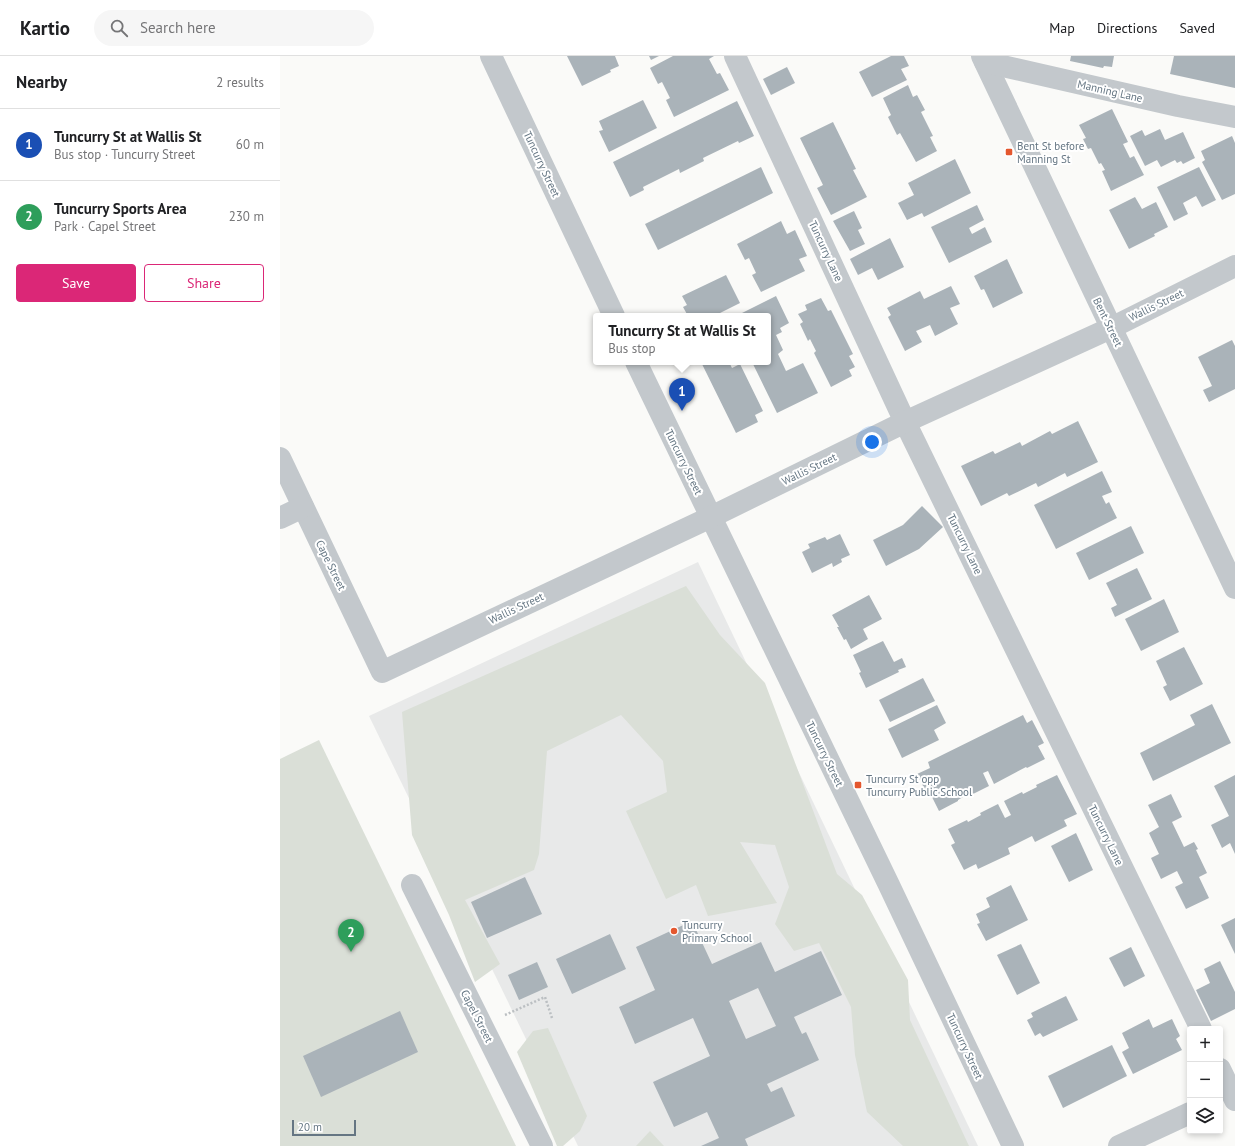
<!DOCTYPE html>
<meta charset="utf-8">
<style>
body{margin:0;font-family:"PT Sans",sans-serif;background:#f6f6f6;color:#202124}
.controls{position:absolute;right:12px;bottom:12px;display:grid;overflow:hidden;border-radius:4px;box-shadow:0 2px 6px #0003}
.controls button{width:36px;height:36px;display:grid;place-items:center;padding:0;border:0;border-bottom:1px solid #e0e0e0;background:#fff;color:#202124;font:20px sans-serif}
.scale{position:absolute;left:12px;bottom:10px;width:64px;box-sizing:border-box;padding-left:4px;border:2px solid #657683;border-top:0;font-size:11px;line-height:14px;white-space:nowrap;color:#657683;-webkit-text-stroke:3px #fff;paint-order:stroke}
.you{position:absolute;left:592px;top:386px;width:14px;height:14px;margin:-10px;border:3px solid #fff;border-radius:50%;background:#1a73e8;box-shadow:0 0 0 6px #1a73e833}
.badge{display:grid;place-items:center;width:26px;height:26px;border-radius:50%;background:#db2777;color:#fff;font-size:13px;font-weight:700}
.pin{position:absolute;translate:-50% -33px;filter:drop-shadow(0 1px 2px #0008)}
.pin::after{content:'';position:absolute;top:21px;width:14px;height:12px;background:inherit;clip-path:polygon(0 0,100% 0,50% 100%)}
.popup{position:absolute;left:313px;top:257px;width:178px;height:52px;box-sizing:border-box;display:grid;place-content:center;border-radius:4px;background:#fff;filter:drop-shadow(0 1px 3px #0005);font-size:13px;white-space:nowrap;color:#757577}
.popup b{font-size:15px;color:#202124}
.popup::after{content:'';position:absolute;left:50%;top:100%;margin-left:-8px;border:8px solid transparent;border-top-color:#fff}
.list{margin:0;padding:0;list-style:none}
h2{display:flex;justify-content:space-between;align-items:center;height:52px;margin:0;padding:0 16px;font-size:17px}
h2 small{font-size:13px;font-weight:400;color:#757577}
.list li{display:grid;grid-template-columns:26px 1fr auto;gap:12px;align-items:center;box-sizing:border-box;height:72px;padding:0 16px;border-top:1px solid #e0e0e0}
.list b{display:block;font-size:15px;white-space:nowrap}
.list p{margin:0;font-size:13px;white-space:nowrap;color:#757577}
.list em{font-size:13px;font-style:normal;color:#757577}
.actions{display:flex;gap:8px;padding:12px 16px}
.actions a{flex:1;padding:9px 0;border:1px solid #db2777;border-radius:4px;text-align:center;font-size:14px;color:#db2777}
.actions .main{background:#db2777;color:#fff}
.icon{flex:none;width:22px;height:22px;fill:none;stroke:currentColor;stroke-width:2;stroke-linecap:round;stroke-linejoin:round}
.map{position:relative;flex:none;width:955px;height:1090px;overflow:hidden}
header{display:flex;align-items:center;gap:24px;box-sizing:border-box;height:56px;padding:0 20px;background:#fff;border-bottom:1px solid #e0e0e0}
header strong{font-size:19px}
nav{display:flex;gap:22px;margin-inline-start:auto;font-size:14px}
.search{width:280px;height:36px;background:#f6f6f6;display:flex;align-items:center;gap:10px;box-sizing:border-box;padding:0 14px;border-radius:22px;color:#757577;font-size:15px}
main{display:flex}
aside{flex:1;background:#fff}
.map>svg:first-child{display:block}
</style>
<header>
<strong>Kartio</strong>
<div class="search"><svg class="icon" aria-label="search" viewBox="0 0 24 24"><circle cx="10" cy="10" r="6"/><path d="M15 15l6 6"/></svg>Search here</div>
<nav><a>Map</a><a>Directions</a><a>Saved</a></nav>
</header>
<main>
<aside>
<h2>Nearby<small>2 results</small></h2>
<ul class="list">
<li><span class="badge" style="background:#1a4fb4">1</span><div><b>Tuncurry St at Wallis St</b><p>Bus stop · Tuncurry Street</p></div><em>60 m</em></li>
<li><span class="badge" style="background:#2e9e5b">2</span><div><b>Tuncurry Sports Area</b><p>Park · Capel Street</p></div><em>230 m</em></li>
</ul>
<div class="actions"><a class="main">Save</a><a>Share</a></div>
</aside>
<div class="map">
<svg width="955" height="1090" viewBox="0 0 955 1090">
<rect width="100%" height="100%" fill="#fafaf8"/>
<polygon fill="#e8e9e9" points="418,506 698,1090 298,1090 89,660"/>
<g fill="#dadfd7">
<polygon points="406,530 440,579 485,627 557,818 582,839 628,924 630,964 689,1090 623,1090 587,1056 575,999 571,951 539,887 514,895 495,868 509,831 495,789 460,786 497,847 428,860 416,829 386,843 346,755 387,736 383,705 341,659 267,695 259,798 254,814 185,844 220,908 195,926 169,859 132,779 122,656"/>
<polygon points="39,684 236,1090 0,1090 0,703"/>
<polygon points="268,972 307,1060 300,1075 283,1090 277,1090 237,996 253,975"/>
<polygon points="370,1075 384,1090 356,1090"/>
</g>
<g fill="#aab3b9" fill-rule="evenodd">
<polygon points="287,0 335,0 339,10 330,14 331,16 302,30"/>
<polygon points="369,0 379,0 371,4"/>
<polygon points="393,0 434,0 429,3 437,18 440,17 449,34 394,61 386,44 390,42 382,26 378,28 370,12"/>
<polygon points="611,0 624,0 629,10 621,13 627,24 592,41 579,16"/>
<polygon points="791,0 834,0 832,11 824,10 823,12 790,5"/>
<polygon points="894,0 955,0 955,32 890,18"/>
<polygon points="507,11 515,27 491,39 483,23"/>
<polygon points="628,29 633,41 637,39 645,54 641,56 653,80 650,81 657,95 636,106 620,77 617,79 608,61 611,59 603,42"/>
<polygon points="363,44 377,72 329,96 319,75 323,74 319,65"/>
<polygon points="457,45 474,80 459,87 458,85 423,102 424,105 400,117 399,113 363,131 364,134 350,141 333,106"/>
<polygon points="832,53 848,86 843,88 850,102 854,100 864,119 831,135 822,115 825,114 821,107 819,108 811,92 808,93 803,83 806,82 799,69"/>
<polygon points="553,66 576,113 573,114 587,141 551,159 537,132 543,129 520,82"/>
<polygon points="880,73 885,84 903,76 915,102 903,108 901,105 897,107 895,104 881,111 877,104 865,110 850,80 862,74 865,80"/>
<polygon points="952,80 955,87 955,138 942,144 922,106 925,104 921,95"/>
<polygon points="675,103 691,137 644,161 642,157 627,164 618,147 634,139 628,127"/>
<polygon points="481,111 493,137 378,194 365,168"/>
<polygon points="919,111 936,144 922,151 916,140 903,147 908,158 894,165 877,131"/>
<polygon points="855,141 862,153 876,146 888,171 874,178 875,180 849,193 829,154"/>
<polygon points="697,149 704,164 689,172 692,178 705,171 712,186 669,207 651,171"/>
<polygon points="574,155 582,172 578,174 585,188 570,195 553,165"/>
<polygon points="501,165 507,178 515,174 527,200 519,203 525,215 481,236 472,219 476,217 469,202 465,204 457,188"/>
<polygon points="610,182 624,211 598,224 592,212 578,219 570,203"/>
<polygon points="727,203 743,237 713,252 704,233 701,234 694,220"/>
<polygon points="446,219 460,247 434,260 408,260 403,251 407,249 402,240"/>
<polygon points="671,230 680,248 670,252 678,268 655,280 650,269 636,275 642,286 625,295 608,261 611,259 607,252 640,235 644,243"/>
<polygon points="496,240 509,267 500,272 502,276 496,279 503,294 498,298 506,315 523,307 538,337 497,357 472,306 488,306 488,260 456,260"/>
<polygon points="541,242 548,255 551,254 573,298 569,300 575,311 569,314 572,320 551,331 534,297 536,295 530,283 528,285 520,268 523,266 518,258 527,254 525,249"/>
<polygon points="952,284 955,290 955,333 929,346 923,334 932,330 918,301"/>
<polygon points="421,306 449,306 452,312 460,308 483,355 475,359 478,366 456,377"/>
<polygon points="798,365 818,406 787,421 785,417 758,431 756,427 729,440 727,437 701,450 681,410 713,395 715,398 740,386 742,390 770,375 772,378"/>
<polygon points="822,415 832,436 822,440 826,448 829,446 837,462 776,493 754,449"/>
<polygon points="642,450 663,471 639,493 606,510 593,484 623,469"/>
<polygon points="851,470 864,497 809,524 796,497"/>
<polygon points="560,478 570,499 561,503 562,506 553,511 552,507 532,517 522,496 530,492 528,488 545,481 547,484"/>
<polygon points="857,512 872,543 835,561 831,552 837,549 826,527"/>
<polygon points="589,539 602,563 583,573 588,583 571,593 566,583 564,584 557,571 559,571 552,559"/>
<polygon points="884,543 899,576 861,595 845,563"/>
<polygon points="603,585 614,606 622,602 626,611 618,614 619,616 586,632 579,617 581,616 573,599"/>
<polygon points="904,591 923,628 890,645 883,631 887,629 876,605"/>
<polygon points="643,622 655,645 610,666 599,644"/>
<polygon points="932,648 951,687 873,725 860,697 915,669 910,659"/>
<polygon points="657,649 666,667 654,674 659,684 622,702 608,673"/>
<polygon points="743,659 747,667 752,664 764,687 758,690 765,703 747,712 746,711 714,728 708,715 703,717 709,730 691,739 690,737 678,744 678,745 659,755 652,741 649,742 637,718 650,712 648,706"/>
<polygon points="777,719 797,758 784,764 787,770 755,786 752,780 728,792 730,798 698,813 696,808 684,814 671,789 675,787 668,773 687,764 688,766 701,759 700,757 718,748 725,762 731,759 724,745 742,736 743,738 757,731 756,729"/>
<polygon points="955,719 955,798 950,787 942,792 931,769 949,760 934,730"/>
<polygon points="891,738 902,761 892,766 904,791 914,786 918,793 916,794 927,817 919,821 929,842 906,853 895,831 903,827 897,815 881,823 871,802 879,798 869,777 879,771 868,749"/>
<polygon points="796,777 813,814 789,826 771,790"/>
<polygon points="245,821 262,858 207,882 191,846"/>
<polygon points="731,829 748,864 706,885 697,868 700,867 696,858 710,851 706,842"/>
<polygon points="955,862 955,898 941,869"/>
<path d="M412 865 432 908 481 886 495 916 541 895 562 939 514 961 522 978 526 976 539 1004 487 1028 491 1036 502 1031 515 1060 465 1083 468 1090H421L439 1082 427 1056 394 1071 373 1026 430 1000 413 962 355 988 339 951 375 934 356 891ZM478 932 496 970 466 983 449 945Z"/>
<polygon points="330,878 346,913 292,938 276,903"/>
<polygon points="741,888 760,927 737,939 717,899"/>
<polygon points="851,891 865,920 844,931 829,902"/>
<polygon points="940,905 955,936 955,953 931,965 916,934 930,927 924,913"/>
<polygon points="257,906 268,931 239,944 228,919"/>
<polygon points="786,940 798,964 763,981 760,977 755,980 747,964 753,961 751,957"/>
<polygon points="120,955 138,996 41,1041 23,1000"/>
<polygon points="869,963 873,972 892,963 900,980 896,983 902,994 853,1018 842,996 849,992 842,977"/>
<polygon points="832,989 847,1020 783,1052 768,1020"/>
</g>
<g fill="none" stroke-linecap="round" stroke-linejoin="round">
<polyline stroke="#bbbfc2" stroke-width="2.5" stroke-dasharray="2 2" stroke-linecap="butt" points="225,959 265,941 272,962"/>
<g stroke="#c3c8cc" stroke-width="22">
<polyline points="211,0 334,260"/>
<polyline points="455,0 625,366 921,973"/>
<polyline points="702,0 955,532"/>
<polyline points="705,6 898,50 955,61"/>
<polyline points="356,306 608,827 733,1090"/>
<polyline points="0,402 102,616 431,461 625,366 831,272 955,210"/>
<polyline points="0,462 23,451"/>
<polyline points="132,829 262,1090"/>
<polyline points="940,1013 955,1044"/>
<polyline points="839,1090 910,1057"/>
</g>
</g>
<g fill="#e4572e" stroke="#fff" stroke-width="1.5">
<rect x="725" y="92" width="8" height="8" rx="2"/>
<rect x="574" y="725" width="8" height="8" rx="2"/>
<circle cx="394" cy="875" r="4"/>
</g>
<g text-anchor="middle" stroke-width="4" stroke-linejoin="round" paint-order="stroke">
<g font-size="11" fill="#657683" stroke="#fff">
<text transform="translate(830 35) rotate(13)" y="4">Manning Lane</text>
<text transform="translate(262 108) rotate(65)" y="4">Tuncurry Street</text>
<text transform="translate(546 195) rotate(65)" y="4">Tuncurry Lane</text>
<text transform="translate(876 249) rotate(-26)" y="4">Wallis Street</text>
<text transform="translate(828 266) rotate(64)" y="4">Bent Street</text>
<text transform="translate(404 406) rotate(64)" y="4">Tuncurry Street</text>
<text transform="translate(529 413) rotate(-26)" y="4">Wallis Street</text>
<text transform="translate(685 488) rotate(64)" y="4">Tuncurry Lane</text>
<text transform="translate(51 509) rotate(64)" y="4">Cape Street</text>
<text transform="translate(236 552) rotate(-25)" y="4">Wallis Street</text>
<text transform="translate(545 698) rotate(64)" y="4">Tuncurry Street</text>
<text transform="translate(826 779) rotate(64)" y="4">Tuncurry Lane</text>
<text transform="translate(197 960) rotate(63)" y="4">Capel Street</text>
<text transform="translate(685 990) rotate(65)" y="4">Tuncurry Street</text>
</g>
<g font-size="11" fill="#657683" stroke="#fff" text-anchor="start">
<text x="737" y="94">Bent St before<tspan x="737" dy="13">Manning St</tspan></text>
<text x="586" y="727">Tuncurry St opp<tspan x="586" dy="13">Tuncurry Public School</tspan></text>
<text x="402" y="873">Tuncurry<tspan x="402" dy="13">Primary School</tspan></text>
</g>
</g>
</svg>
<div class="controls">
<button>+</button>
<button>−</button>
<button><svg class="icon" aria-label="layers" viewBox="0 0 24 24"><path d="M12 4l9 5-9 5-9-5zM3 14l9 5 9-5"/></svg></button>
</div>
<div class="scale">20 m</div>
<div class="you"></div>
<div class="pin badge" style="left:402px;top:355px;background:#1a4fb4">1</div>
<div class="popup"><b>Tuncurry St at Wallis St</b>Bus stop</div>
<div class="pin badge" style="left:71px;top:896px;background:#2e9e5b">2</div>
</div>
</main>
